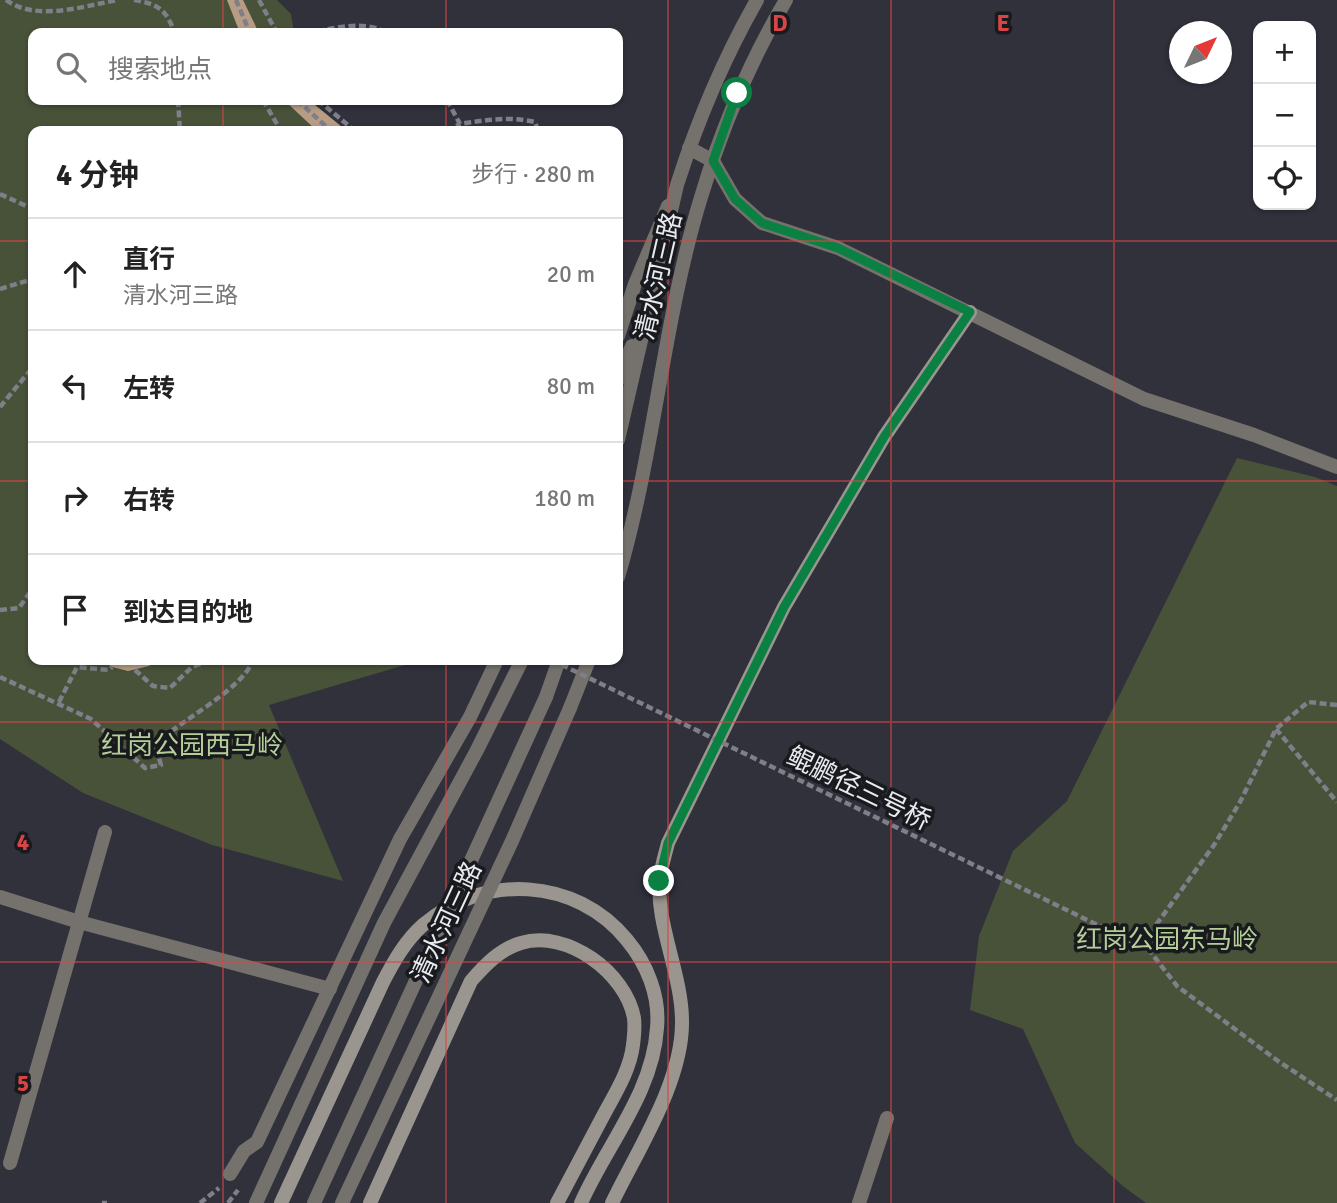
<!DOCTYPE html>
<html lang="zh">
<meta charset="utf-8">
<style>
body{margin:0;font-family:Signika,"Noto Sans SC",sans-serif;background:#f2f2f2;color:#222}
.controls{position:absolute;right:21px;top:21px;display:grid;overflow:hidden;border-radius:14px;box-shadow:0 2px 5px #0004}
.controls button{width:63px;height:63px;display:grid;place-items:center;padding:0;border:0;border-bottom:2px solid #e0e0e0;background:#fff;color:#222;font:35px sans-serif}
.compass{position:absolute;left:1169px;top:21px;width:63px;height:63px;border-radius:50%;background:#fff;box-shadow:0 2px 5px #0004;rotate:47deg}
.stop{position:absolute;width:21px;height:21px;margin:-16px;border:5px solid #0b8043;border-radius:50%;background:#fff}
.stop.end{background:#0b8043;border-color:#fff;box-shadow:0 2px 7px #0008}
.list{margin:0;padding:0;list-style:none}
h2{display:flex;justify-content:space-between;align-items:center;height:91px;margin:0;padding:0 28px;font-size:30px}
h2 small{font-size:23px;font-weight:400;color:#767676}
.list li{display:grid;grid-template-columns:46px 1fr auto;gap:21px;align-items:center;box-sizing:border-box;height:112px;padding:0 28px;border-top:2px solid #e0e0e0}
.list b{display:block;font-size:26px;white-space:nowrap}
.list p{margin:0;font-size:23px;white-space:nowrap;color:#767676}
.list em{font-size:23px;font-style:normal;color:#767676}
.icon{flex:none;width:38px;height:38px;fill:none;stroke:currentColor;stroke-width:2;stroke-linecap:round;stroke-linejoin:round}
.map{position:relative;flex:none;width:1337px;height:1203px;overflow:hidden}
.search{position:absolute;background:#fff;box-shadow:0 2px 5px #0004;left:28px;top:28px;width:595px;height:77px;display:flex;align-items:center;gap:18px;box-sizing:border-box;padding:0 24px;border-radius:14px;color:#767676;font-size:26px}
.panel{position:absolute;background:#fff;box-shadow:0 2px 5px #0004;left:28px;top:126px;width:595px;height:539px;border-radius:14px}
.map>svg:first-child{display:block}
</style>
<div class="map">
<svg width="1337" height="1203" viewBox="0 0 1337 1203">
<rect width="100%" height="100%" fill="#30313b"/>
<g fill="#475239">
<polygon points="0,0 277,0 291,14 294,33 33,33 33,100 304,100 305,106 336,131 33,131 33,660 422,660 269,705 343,881 212,845 83,793 0,739"/>
<polygon points="1237,458 1315,477 1337,486 1337,1203 1146,1203 1124,1187 1075,1143 1023,1029 970,1010 979,936 1013,851 1067,801"/>
</g>
<g fill="#b89d84">
<polygon points="227,0 243,0 259,33 240,33"/>
<polygon points="284,100 309,100 347,131 317,131"/>
<polygon points="101,660 157,660 149,666 128,671 112,667"/>
</g>
<g fill="none" stroke-linecap="round" stroke-linejoin="round">
<g stroke="#7e7f88" stroke-width="4.5" stroke-dasharray="7 3.5" stroke-linecap="butt">
<path d="M6 0C37 22 83 6 118 0"/>
<path d="M134 0C159 4 166 10 175 33"/>
<polyline points="236,0 250,33"/>
<polyline points="259,0 277,33"/>
<path d="M307 33C332 29 365 19 387 33"/>
<polyline points="178,100 180,131"/>
<polyline points="263,100 281,131"/>
<polyline points="297,100 331,131"/>
<polyline points="318,100 355,131"/>
<path d="M447 100 460 124C486 120 509 116 535 122L538 131"/>
<polyline points="447,131 460,124"/>
<polyline points="0,194 33,209"/>
<polyline points="0,289 33,279"/>
<polyline points="0,407 33,367"/>
<polyline points="0,610 19,608 33,588"/>
<polyline points="135,670 153,686 170,688 192,667 210,660"/>
<path d="M0 677 91 719 145 768 161 765 156 748 157 743C181 720 243 689 253 660"/>
<polyline points="59,702 77,667 109,670 112,667"/>
<polyline points="1337,705 1308,702 1276,729 1240,802 1214,845 1156,925 1149,950 1177,986 1278,1061 1337,1100"/>
<polyline points="1276,729 1337,802"/>
<polyline points="102,1203 107,1203"/>
<polyline points="200,1203 219,1188"/>
<polyline points="228,1203 238,1190"/>
</g>
<polyline stroke="#75726d" stroke-width="14" points="859,1203 887,1118"/>
<g stroke="#75726d" stroke-width="14">
<polyline points="689,148 713,161 735,199 762,223 838,248 1144,399 1254,435 1337,467"/>
<polyline points="618,336 635,284 668,206"/>
<polyline points="0,897 79,922 330,989"/>
<polyline points="10,1163 105,832"/>
<polyline points="230,1174 244,1151 257,1142 400,839 470,717 497,660"/>
</g>
<g stroke="#75726d" stroke-width="14">
<polyline points="618,380 632,346"/>
<path d="M618 440 677 185C697 122 724 58 757 0"/>
<path d="M618 577C655 452 663 319 702 194 723 124 749 63 786 0"/>
<polyline points="546,697 559,660"/>
<polyline points="570,708 589,660"/>
<polyline points="256,1203 384,923 477,750 522,660"/>
</g>
<g stroke="#9a968f" stroke-width="14">
<path d="M281 1203 383 982C394 961 405 941 423 925 483 873 576 877 627 940 647 964 660 996 657 1028 653 1093 606 1146 581 1203"/>
<path d="M370 1203 471 981C485 965 500 949 521 943 567 929 626 973 634 1018 635 1026 634 1037 633 1045 630 1071 614 1095 602 1118 587 1146 572 1175 557 1203"/>
<path d="M612 1203C638 1149 683 1081 682 1021 682 974 655 922 660 879 661 867 665 855 668 843L784 607 884 437 970 312"/>
</g>
<polyline stroke="#7e7f88" stroke-width="4.5" stroke-dasharray="7 3.5" stroke-linecap="butt" points="552,660 1149,950"/>
<g stroke="#75726d" stroke-width="14">
<polyline points="314,1203 546,697"/>
<polyline points="342,1203 512,841 570,708"/>
</g>
</g>
<g fill="none" stroke-linecap="round" stroke-linejoin="round">
<polyline stroke="#0b8043" stroke-width="9" points="659,881 668,843 784,607 884,437 970,312 838,248 762,223 735,199 713,161 737,93"/>
</g>
<path fill="none" stroke="#d94546" stroke-width="2" stroke-opacity="0.55" d="M223 0V33M446 0V33M668 0V1203M891 0V1203M1114 0V1203M223 100V131M446 100V131M0 241H33M618 241H1337M0 481H33M618 481H1337M223 660V1203M446 660V1203M0 722H1337M0 962H1337"/>
<g text-anchor="middle" stroke-width="7" stroke-linejoin="round" paint-order="stroke">
<g font-size="26" fill="#e9eaf0" stroke="#191a1e">
<text transform="translate(658 276) rotate(-77)" y="9">清水河三路</text>
<text transform="translate(859 788) rotate(26)" y="9">鲲鹏径三号桥</text>
<text transform="translate(446 922) rotate(-65)" y="9">清水河三路</text>
</g>
<g font-size="26" fill="#b5ce98" stroke="#191a1e">
<text x="192" y="754">红岗公园西马岭</text>
<text x="1167" y="948">红岗公园东马岭</text>
</g>
</g>
<g font-size="23" text-anchor="middle" font-weight="bold" fill="#d94546" stroke="#191a1e" stroke-width="7" stroke-linejoin="round" paint-order="stroke">
<text x="780" y="31">D</text>
<text x="1003" y="31">E</text>
<text x="23" y="850">4</text>
<text x="23" y="1091">5</text>
</g>
</svg>
<div class="controls">
<button>+</button>
<button>−</button>
<button><svg class="icon" aria-label="locate" viewBox="0 0 24 24"><circle cx="12" cy="12" r="6"/><path d="M12 2v4M12 18v4M2 12h4M18 12h4"/></svg></button>
</div>
<svg class="compass" viewBox="-18 -18 36 36"><path d="M0-13l5 13h-10z" fill="#e53935"/><path d="M0 13l5-13h-10z" fill="#767676"/></svg>
<div class="stop" style="left:737px;top:93px"></div>
<div class="stop end" style="left:659px;top:881px"></div>
<div class="search"><svg class="icon" aria-label="search" viewBox="0 0 24 24"><circle cx="10" cy="10" r="6"/><path d="M15 15l6 6"/></svg>搜索地点</div>
<section class="panel">
<h2>4 分钟<small>步行 · 280 m</small></h2>
<ul class="list">
<li><svg class="icon" aria-label="ahead" viewBox="0 0 24 24"><path d="M12 20V5M6 11l6-6 6 6"/></svg><div><b>直行</b><p>清水河三路</p></div><em>20 m</em></li>
<li><svg class="icon" aria-label="left" viewBox="0 0 24 24"><path d="M17 20v-9H6M10 6l-5 5 5 5"/></svg><div><b>左转</b></div><em>80 m</em></li>
<li><svg class="icon" aria-label="right" viewBox="0 0 24 24"><path d="M7 20v-9h11M14 6l5 5-5 5"/></svg><div><b>右转</b></div><em>180 m</em></li>
<li><svg class="icon" aria-label="arrive" viewBox="0 0 24 24"><path d="M6 21V4h12l-3 4 3 4H6"/></svg><div><b>到达目的地</b></div></li>
</ul>
</section>
</div>
